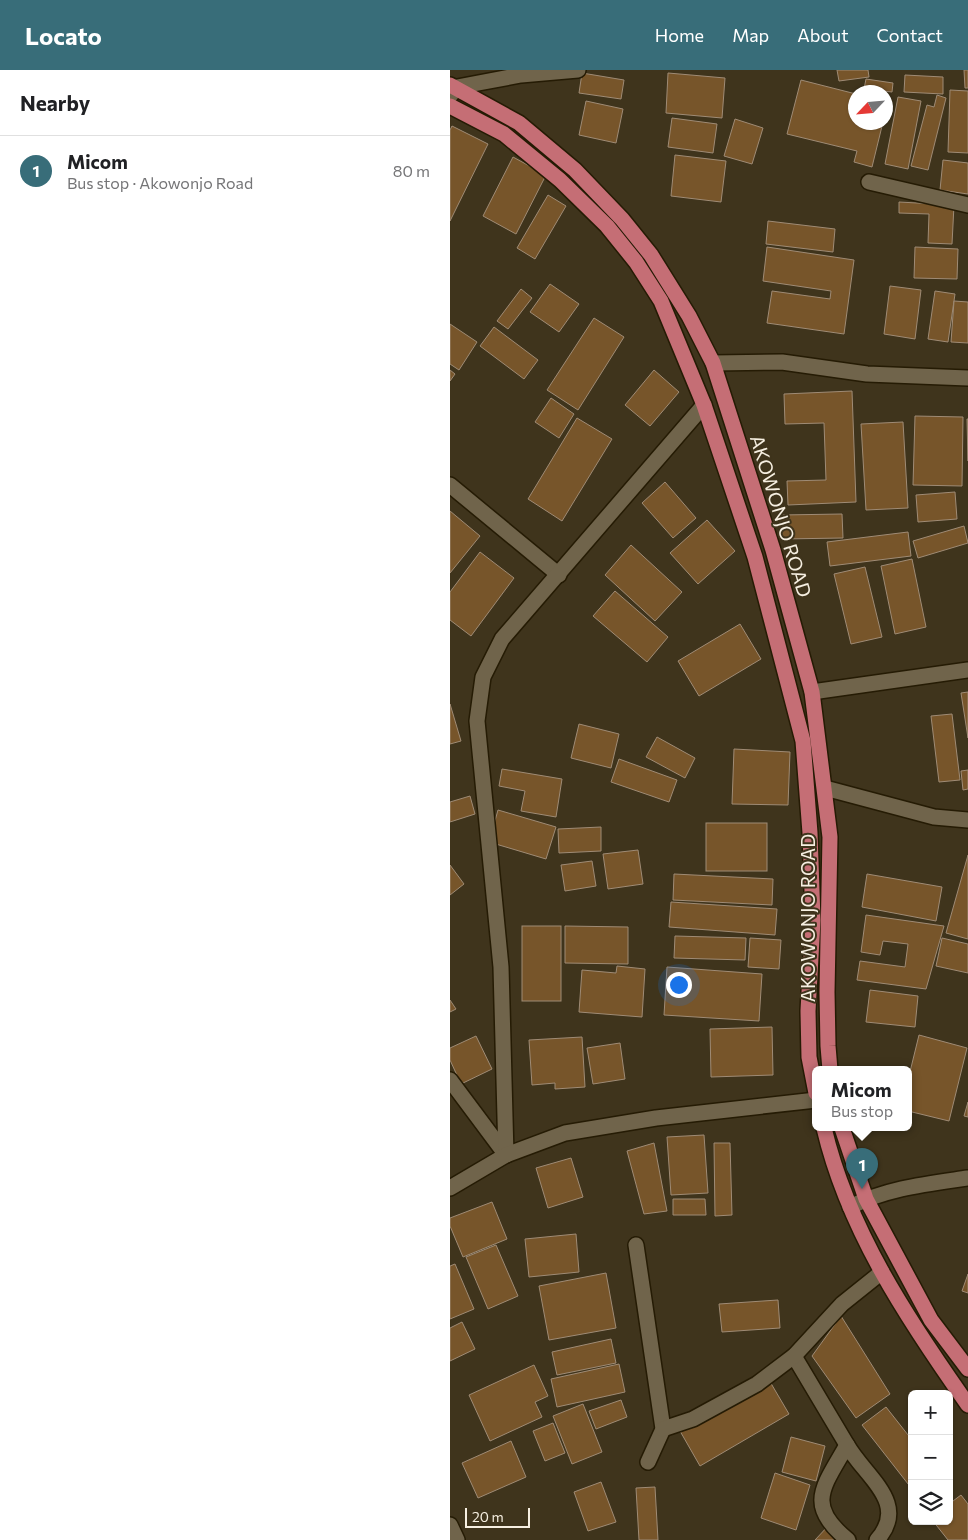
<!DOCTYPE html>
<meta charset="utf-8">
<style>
body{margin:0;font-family:Commissioner,sans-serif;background:#f6f6f6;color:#202124}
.controls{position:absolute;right:15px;bottom:15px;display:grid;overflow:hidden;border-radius:8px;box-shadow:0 1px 4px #0004}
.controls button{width:45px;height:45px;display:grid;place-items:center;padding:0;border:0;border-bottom:1px solid #e0e0e0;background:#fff;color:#202124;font:25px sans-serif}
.compass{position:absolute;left:398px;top:15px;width:45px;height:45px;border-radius:50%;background:#fff;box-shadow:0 1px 4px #0004;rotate:244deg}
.scale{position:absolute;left:15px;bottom:12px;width:65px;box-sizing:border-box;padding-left:5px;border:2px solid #f6efe1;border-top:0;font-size:14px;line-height:18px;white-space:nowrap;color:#f6efe1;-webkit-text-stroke:4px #3f341c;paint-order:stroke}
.you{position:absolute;left:228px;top:914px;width:18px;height:18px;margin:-12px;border:4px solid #fff;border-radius:50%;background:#1a73e8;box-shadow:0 0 0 8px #1a73e833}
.badge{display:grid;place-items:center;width:32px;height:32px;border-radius:50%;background:#386d79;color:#fff;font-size:16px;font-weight:700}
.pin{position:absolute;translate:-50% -41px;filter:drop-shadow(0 1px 2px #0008)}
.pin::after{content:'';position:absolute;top:26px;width:18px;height:15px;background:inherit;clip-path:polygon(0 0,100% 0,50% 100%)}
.popup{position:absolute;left:362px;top:996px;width:100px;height:65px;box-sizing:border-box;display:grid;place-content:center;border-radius:8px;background:#fff;filter:drop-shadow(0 1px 4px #0005);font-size:16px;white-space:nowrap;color:#757577}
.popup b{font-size:19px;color:#202124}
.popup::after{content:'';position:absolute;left:50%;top:100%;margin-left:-10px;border:10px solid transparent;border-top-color:#fff}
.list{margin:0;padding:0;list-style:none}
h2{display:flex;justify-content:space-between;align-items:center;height:65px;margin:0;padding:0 20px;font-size:21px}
h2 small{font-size:16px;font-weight:400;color:#757577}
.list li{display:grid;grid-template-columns:32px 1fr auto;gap:15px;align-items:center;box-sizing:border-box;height:70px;padding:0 20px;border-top:1px solid #e0e0e0}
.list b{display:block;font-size:19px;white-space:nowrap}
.list p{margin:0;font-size:16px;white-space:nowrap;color:#757577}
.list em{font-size:16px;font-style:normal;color:#757577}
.icon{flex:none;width:28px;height:28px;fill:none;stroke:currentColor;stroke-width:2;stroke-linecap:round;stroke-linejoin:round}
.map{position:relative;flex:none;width:518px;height:1470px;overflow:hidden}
header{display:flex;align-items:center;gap:30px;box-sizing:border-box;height:70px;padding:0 25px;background:#386d79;color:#fff}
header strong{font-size:24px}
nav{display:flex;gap:28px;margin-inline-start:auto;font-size:18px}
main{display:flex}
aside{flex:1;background:#fff}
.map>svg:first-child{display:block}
</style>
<header>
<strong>Locato</strong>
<nav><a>Home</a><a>Map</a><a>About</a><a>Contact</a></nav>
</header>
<main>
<aside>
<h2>Nearby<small></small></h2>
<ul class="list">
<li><span class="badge">1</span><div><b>Micom</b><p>Bus stop · Akowonjo Road</p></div><em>80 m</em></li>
</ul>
</aside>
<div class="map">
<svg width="518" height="1470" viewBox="0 0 518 1470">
<rect width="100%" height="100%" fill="#3f341c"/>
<g fill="#77552a" stroke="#9f8b75">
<polygon points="387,0 418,0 419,7 389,11"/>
<polygon points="514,0 518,0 518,18 515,18"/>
<polygon points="132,3 174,10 171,29 129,23"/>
<polygon points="218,3 275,8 272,48 216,43"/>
<polygon points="455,5 493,7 493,24 454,22"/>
<polygon points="416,9 443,13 442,22 414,19"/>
<polygon points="351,10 406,24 406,52 433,52 422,97 404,92 407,81 337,64"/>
<polygon points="500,20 518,21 518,83 498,82"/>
<polygon points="487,25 496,28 478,100 461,96 477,35 484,37"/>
<polygon points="448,27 471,31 458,99 435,94"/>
<polygon points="136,31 173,39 166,73 129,65"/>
<polygon points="222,48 267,54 263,83 218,77"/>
<polygon points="285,49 313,58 302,94 274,86"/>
<polygon points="2,56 38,74 0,151 0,60"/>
<polygon points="225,85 276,91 271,132 221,126"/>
<polygon points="63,87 96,105 66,164 33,146"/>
<polygon points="493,90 518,93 518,124 490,120"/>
<polygon points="98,125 116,136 85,189 67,178"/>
<polygon points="449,132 504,135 502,174 478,173 479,144 449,143"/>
<polygon points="318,151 385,159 383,182 316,174"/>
<polygon points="317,177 404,190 394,264 317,253 322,221 380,229 381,221 313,211"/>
<polygon points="465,177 508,179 507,209 464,208"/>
<polygon points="100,214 129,234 109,262 80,242"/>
<polygon points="440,216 471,220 465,269 434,264"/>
<polygon points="71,219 82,228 58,259 47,251"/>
<polygon points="485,221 505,224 498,272 478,269"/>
<polygon points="504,231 518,232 518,273 501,272"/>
<polygon points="144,248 174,267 128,340 97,320"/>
<polygon points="0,254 27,272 9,300 0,294"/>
<polygon points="44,257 88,290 74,309 30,276"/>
<polygon points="0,300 5,304 0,311"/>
<polygon points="204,300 229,322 200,356 175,335"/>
<polygon points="402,321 406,432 338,435 337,411 376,410 374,353 335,354 334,324"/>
<polygon points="101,328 124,344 109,368 85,352"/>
<polygon points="465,346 513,347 512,416 463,415"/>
<polygon points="127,348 162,369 112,451 78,429"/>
<polygon points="517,349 518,349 518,391"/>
<polygon points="453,352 458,438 416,440 411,354"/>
<polygon points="215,412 246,448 223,468 192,433"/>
<polygon points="505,422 507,449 468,452 466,425"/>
<polygon points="0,441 30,466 0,503"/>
<polygon points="392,444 393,468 332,469 331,445"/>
<polygon points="257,450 285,481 248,514 220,483"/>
<polygon points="514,456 518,473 468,488 463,471"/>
<polygon points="458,462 461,486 380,496 377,472"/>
<polygon points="181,475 232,522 205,551 155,505"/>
<polygon points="30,482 64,508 21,566 0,550 0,522"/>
<polygon points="462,489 476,557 445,564 431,496"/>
<polygon points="415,497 432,567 401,574 384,504"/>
<polygon points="165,521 218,567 197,592 143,546"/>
<polygon points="290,554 311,589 249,626 228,591"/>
<polygon points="518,622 518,668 511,623"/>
<polygon points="0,634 11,671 0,674"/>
<polygon points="502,644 510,710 489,712 481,646"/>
<polygon points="129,654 169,664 161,698 121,688"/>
<polygon points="207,667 245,688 235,708 196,687"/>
<polygon points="284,679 340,682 338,735 282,734"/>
<polygon points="169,689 227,710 219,732 161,712"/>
<polygon points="52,699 112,709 106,747 71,741 75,721 49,716"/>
<polygon points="518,700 518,719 513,720 511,701"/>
<polygon points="20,726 25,744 0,752 0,732"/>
<polygon points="48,740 106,757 96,789 39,772"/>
<rect x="256" y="753" width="61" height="48"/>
<polygon points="151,757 151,781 109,783 108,759"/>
<polygon points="188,780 193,814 158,819 153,784"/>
<polygon points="518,785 518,869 496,863"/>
<polygon points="142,791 146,816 115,821 111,795"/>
<polygon points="0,795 14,814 0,825"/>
<polygon points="224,804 323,809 322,835 223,830"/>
<polygon points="417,804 492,817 486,851 412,837"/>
<polygon points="221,832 327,839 325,865 219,857"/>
<polygon points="416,845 494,856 476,919 407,910 410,891 455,897 458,874 433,871 430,885 411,882"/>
<rect x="72" y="856" width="39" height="75"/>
<polygon points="115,856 178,857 178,894 115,893"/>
<polygon points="225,866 296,868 295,890 224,888"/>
<polygon points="300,868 331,870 329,899 298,897"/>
<polygon points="492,868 518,874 518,903 486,896"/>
<polygon points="167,896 195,899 192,947 129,942 132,900 166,903"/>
<polygon points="217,897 312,904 309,951 214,945"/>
<polygon points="420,920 468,926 465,957 416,952"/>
<polygon points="0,930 6,939 0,942"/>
<polygon points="322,957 323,1005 261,1007 260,959"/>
<polygon points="469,965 517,978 499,1051 458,1041 458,1010"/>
<polygon points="26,966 42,999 11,1014 0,990 0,978"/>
<polygon points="132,967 135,1017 105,1019 105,1013 82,1015 79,970"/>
<polygon points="170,973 175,1009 143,1014 137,978"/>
<polygon points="518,1032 518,1047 514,1046"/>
<polygon points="254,1065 258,1123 221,1125 217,1067"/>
<polygon points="204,1073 217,1141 194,1144 177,1081"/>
<polygon points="264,1073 280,1073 282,1145 265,1146"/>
<polygon points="121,1088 133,1127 98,1138 86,1098"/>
<polygon points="223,1129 255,1129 256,1145 223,1145"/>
<polygon points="42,1132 57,1169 13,1187 0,1156 0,1148"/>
<polygon points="126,1164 129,1202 79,1207 75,1169"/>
<polygon points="46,1175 68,1226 38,1239 16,1187"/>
<polygon points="5,1194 24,1239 0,1249 0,1196"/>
<polygon points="156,1203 166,1258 99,1270 89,1216"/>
<polygon points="518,1204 518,1223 512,1221"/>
<polygon points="328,1230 330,1258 272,1262 269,1234"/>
<polygon points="391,1246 440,1324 406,1348 362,1286"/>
<polygon points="12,1252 25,1279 0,1291 0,1258"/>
<polygon points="161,1269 166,1293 107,1305 102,1282"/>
<polygon points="169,1294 175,1322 107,1337 101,1309"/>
<polygon points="84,1295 98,1326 85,1332 92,1347 40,1371 19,1325"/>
<polygon points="319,1310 339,1344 250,1396 230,1361"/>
<polygon points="171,1330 177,1347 146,1359 139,1341"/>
<polygon points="133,1334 152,1382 122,1394 103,1346"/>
<polygon points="436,1337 462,1370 462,1419 412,1355"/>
<polygon points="103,1353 115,1383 95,1391 83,1361"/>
<polygon points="341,1367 375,1376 366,1411 332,1402"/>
<polygon points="61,1371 76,1407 28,1428 12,1393"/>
<polygon points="325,1403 360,1415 346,1460 311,1448"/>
<polygon points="151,1412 166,1452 138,1461 124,1422"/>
<polygon points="205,1417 208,1470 189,1470 186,1418"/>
<polygon points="511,1425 518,1434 518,1470 498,1470 483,1451 499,1451 499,1434"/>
<polygon points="379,1455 395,1470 365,1470"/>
</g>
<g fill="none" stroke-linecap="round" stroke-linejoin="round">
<defs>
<g id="minor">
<polyline points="0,26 7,17 71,5 128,0"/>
<polyline points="419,112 518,135"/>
<polyline points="263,293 332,292 417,304 518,308"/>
<polyline points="0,415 109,505"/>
<polyline points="362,622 518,600"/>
<polyline points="375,718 484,747 518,750"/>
<polyline points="0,1010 56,1085"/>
<polyline points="56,1085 51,897 27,651 33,607 52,569 254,335"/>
<polyline points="0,1118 56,1085 115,1063 206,1048 366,1030"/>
<path d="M400 1137C437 1118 477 1114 518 1108"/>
<polyline points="186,1175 213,1359 198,1392"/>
<polyline points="344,1286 397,1375"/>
<polyline points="213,1359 243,1349 307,1314 344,1286 392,1234 432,1202"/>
<polyline points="0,1455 7,1470"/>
<path d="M398 1470C354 1435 374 1416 397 1375 415 1407 460 1433 427 1470"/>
</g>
<g id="major">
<polyline points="0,15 69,53 125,100 172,149 201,185 239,246 263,293 323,480 362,622 380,767 377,922 378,976 380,1000"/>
<polyline points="0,36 54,64 110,110 157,156 186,192 211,231 254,335 305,487 353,671 360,763 363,850 358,941 359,987 366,1023"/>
<path d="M374 1058C398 1160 458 1250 518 1335"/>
<polyline points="392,1058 416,1129 481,1250 518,1299"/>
</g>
</defs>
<use href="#minor" stroke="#251b04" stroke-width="18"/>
<use href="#major" stroke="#251b04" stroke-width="18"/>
<use href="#minor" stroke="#70644b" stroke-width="15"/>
<use href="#major" stroke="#c56e75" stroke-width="15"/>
</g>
<g text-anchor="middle" stroke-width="4" stroke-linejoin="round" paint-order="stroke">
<g font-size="19" fill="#f6efe1" stroke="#3f341c">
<text transform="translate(331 446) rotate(73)" y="7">AKOWONJO ROAD</text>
<text transform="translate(358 848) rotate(-90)" y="7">AKOWONJO ROAD</text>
</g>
</g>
</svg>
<div class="controls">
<button>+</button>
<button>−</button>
<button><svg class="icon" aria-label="layers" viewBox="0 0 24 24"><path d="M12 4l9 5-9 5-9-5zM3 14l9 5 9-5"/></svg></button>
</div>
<svg class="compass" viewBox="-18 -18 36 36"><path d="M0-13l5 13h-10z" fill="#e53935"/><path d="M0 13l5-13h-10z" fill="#757577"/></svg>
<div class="scale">20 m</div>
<div class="you"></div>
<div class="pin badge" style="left:412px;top:1119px">1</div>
<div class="popup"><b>Micom</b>Bus stop</div>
</div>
</main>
